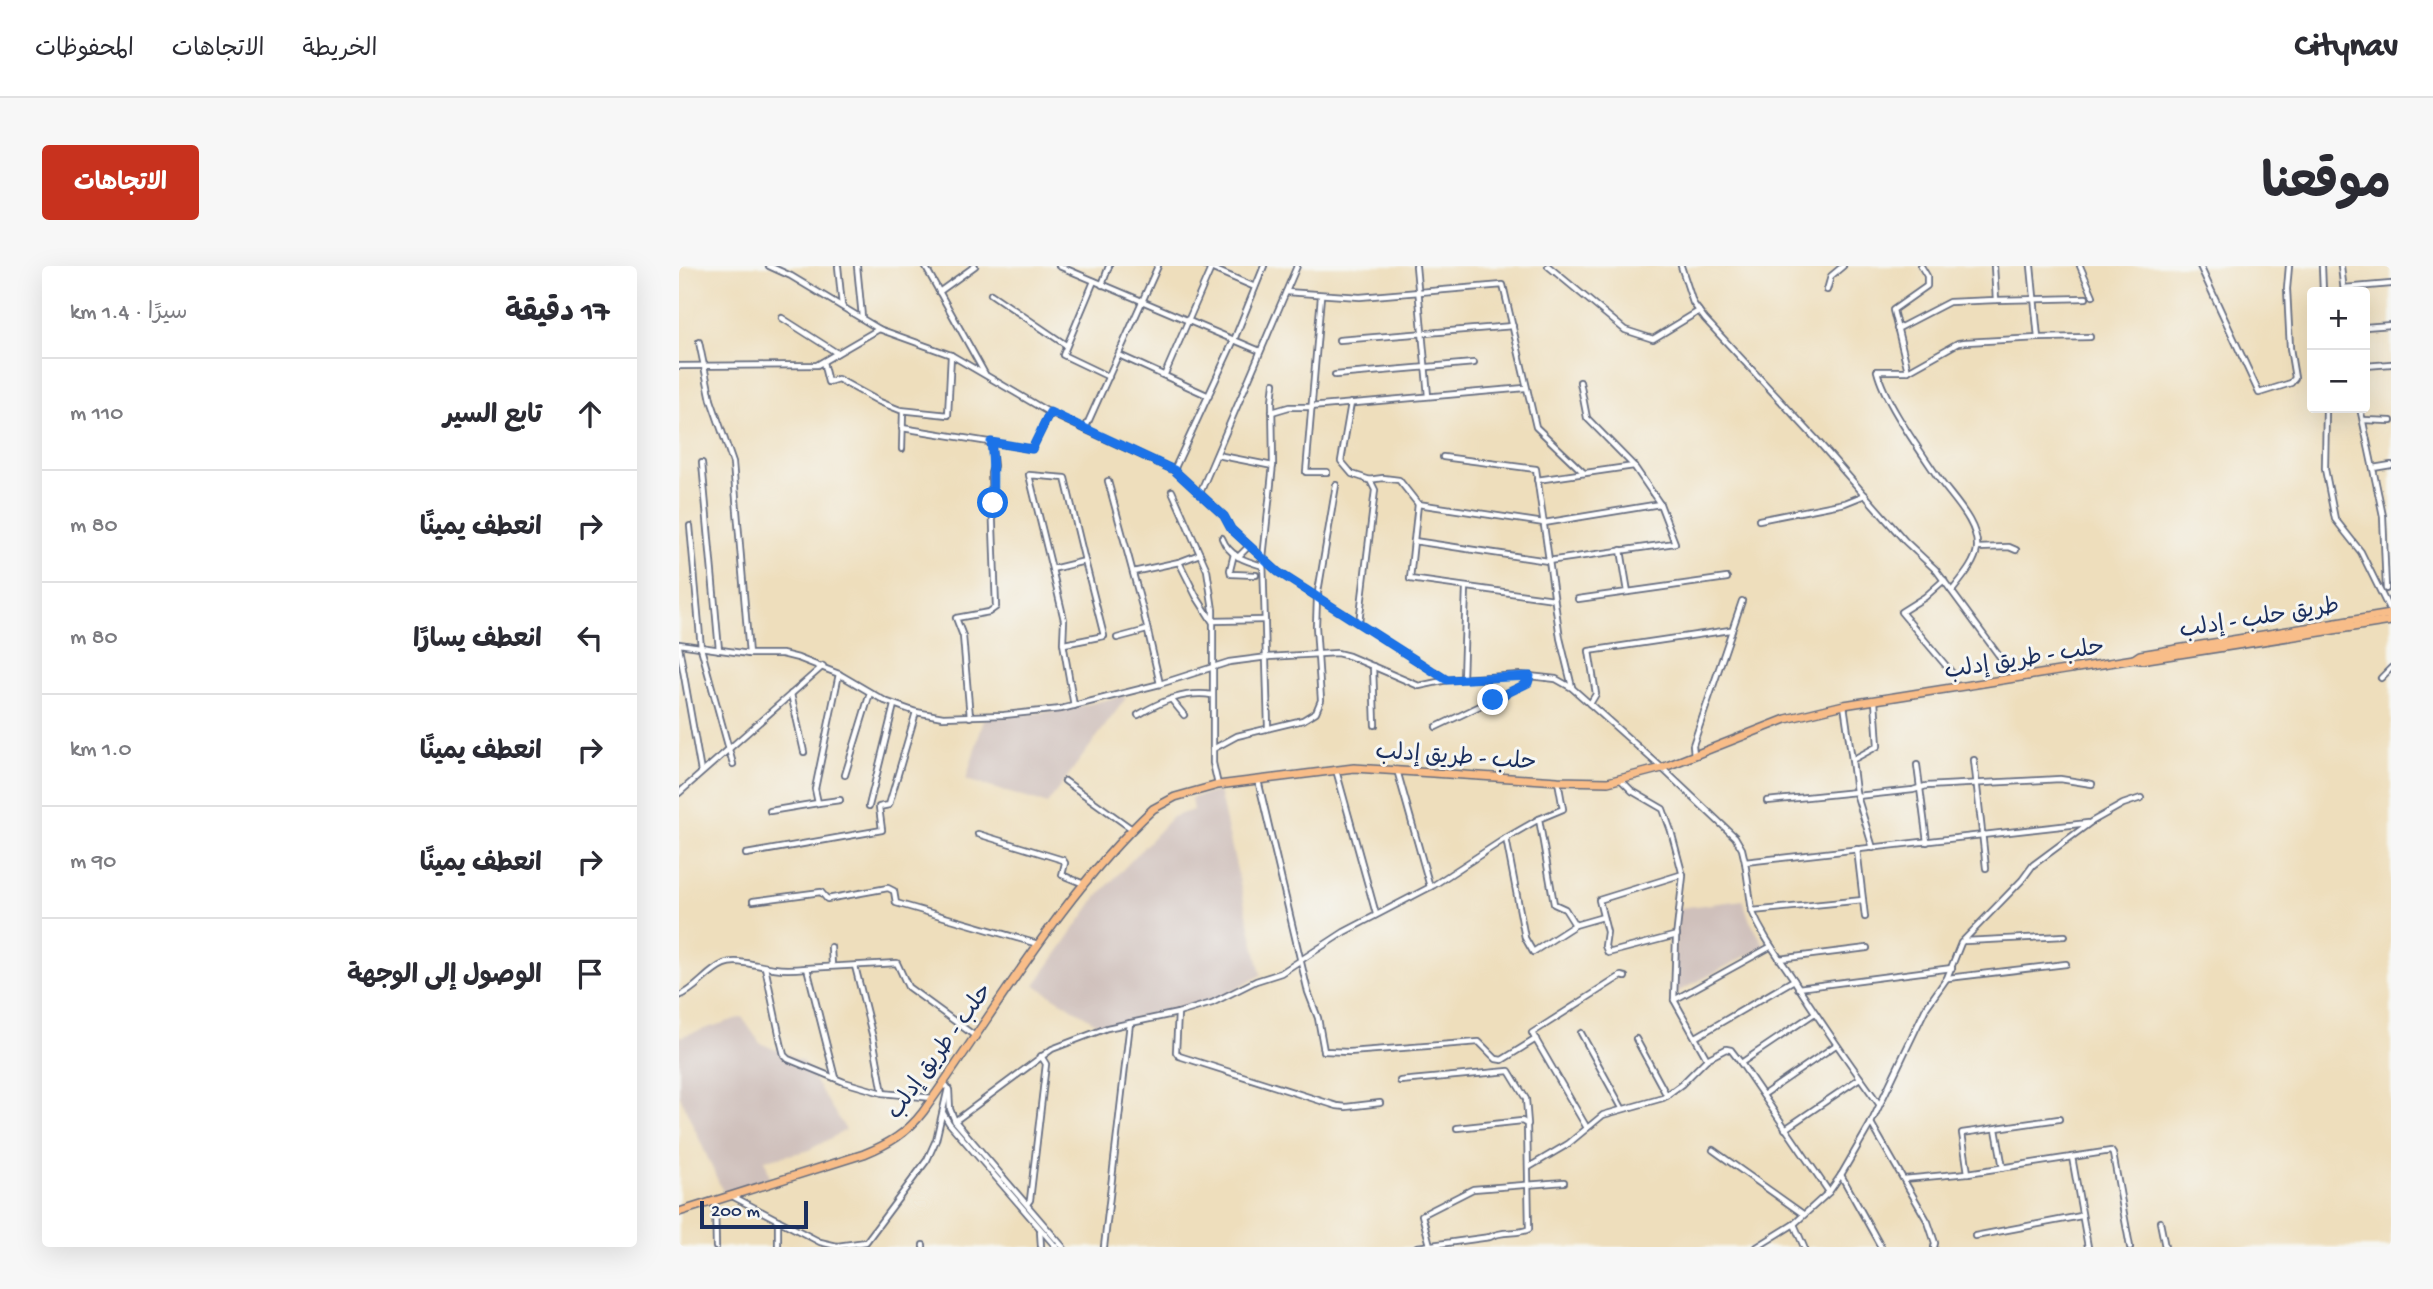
<!DOCTYPE html>
<html lang="ar">
<meta charset="utf-8">
<style>
body{margin:0;font-family:"Gochi Hand","Playpen Sans Arabic",sans-serif;background:#f7f7f7;color:#2b2b33;direction:rtl}
.controls{position:absolute;right:21px;top:21px;display:grid;overflow:hidden;border-radius:7px;box-shadow:0 7px 28px #0002}
.controls button{width:63px;height:63px;display:grid;place-items:center;padding:0;border:0;border-bottom:2px solid #e1e1e2;background:#fff;color:#2b2b33;font:35px sans-serif}
.scale{position:absolute;left:21px;bottom:18px;width:108px;box-sizing:border-box;padding-left:7px;border:4px solid #1b2f5e;border-top:0;font-size:19px;line-height:24px;white-space:nowrap;color:#1b2f5e;-webkit-text-stroke:5px #f6f6f2;paint-order:stroke}
.stop{position:absolute;width:21px;height:21px;margin:-16px;border:5px solid #1a73e8;border-radius:50%;background:#fff}
.stop.end{background:#1a73e8;border-color:#fff;box-shadow:0 2px 7px #0008}
.list{margin:0;padding:0;list-style:none}
h2{display:flex;justify-content:space-between;align-items:center;height:91px;margin:0;padding:0 28px;font-size:30px}
h2 small{font-size:23px;font-weight:400;color:#7c7c81}
.list li{display:grid;grid-template-columns:46px 1fr auto;gap:21px;align-items:center;box-sizing:border-box;height:112px;padding:0 28px;border-top:2px solid #e1e1e2}
.list b{display:block;font-size:26px;white-space:nowrap}
.list em{font-size:23px;font-style:normal;color:#7c7c81}
.icon{flex:none;width:38px;height:38px;fill:none;stroke:currentColor;stroke-width:2;stroke-linecap:round;stroke-linejoin:round}
.map{position:relative;flex:none;width:1712px;height:981px;overflow:hidden;direction:ltr;border-radius:7px}
header{display:flex;align-items:center;gap:42px;box-sizing:border-box;height:98px;padding:0 35px;background:#fff;border-bottom:2px solid #e1e1e2}
header strong{font-size:33px}
nav{display:flex;gap:38px;margin-inline-start:auto;font-size:24px}
.intro{display:flex;align-items:center;justify-content:space-between;box-sizing:border-box;height:168px;padding:0 42px}
h1{margin:0;font-size:49px}
.button{padding:18px 32px;border-radius:7px;background:#c8321e;color:#fff;font-size:24px;font-weight:700}
main{display:flex;gap:42px;padding:0 42px}
aside{flex:1;background:#fff;border-radius:7px;box-shadow:0 7px 28px #0002}
.map>svg:first-child{display:block}
</style>
<header>
<strong>Citynav</strong>
<nav><a>الخريطة</a><a>الاتجاهات</a><a>المحفوظات</a></nav>
</header>
<div class="intro"><h1>موقعنا</h1><a class="button">الاتجاهات</a></div>
<main>
<div class="map">
<svg width="1712" height="981" viewBox="0 0 1712 981">
<rect width="100%" height="100%" fill="#f6f6f2"/>
<filter id="ink" filterUnits="userSpaceOnUse"><feTurbulence type="fractalNoise" baseFrequency=".0143" numOctaves="2"/><feDisplacementMap in="SourceGraphic" scale="14" xChannelSelector="R" yChannelSelector="G"/><feConvolveMatrix kernelMatrix="1 2 1 2 8 2 1 2 1" color-interpolation-filters="sRGB"/></filter>
<filter id="wash" filterUnits="userSpaceOnUse"><feTurbulence type="fractalNoise" baseFrequency=".00686" numOctaves="4" result="noise"/><feDisplacementMap in="SourceGraphic" scale="28" xChannelSelector="R" yChannelSelector="G"/><feGaussianBlur stdDeviation="1.57" result="paint"/><feColorMatrix in="noise" values="0 0 0 0 0 0 0 0 0 0 0 0 0 0 0 0 0 1.4 0 .05"/><feComposite in="paint" operator="in"/></filter>
<g filter="url(#wash)">
<rect width="100%" height="100%" fill="#eedebc"/>
<g fill="#cfc0bb">
<polygon points="443,430 447,432 368,538 287,514 305,453 386,444"/>
<polygon points="540,525 582,709 530,739 423,761 356,719 417,632 493,551 514,544 512,532"/>
<polygon points="1064,634 1071,655 1086,680 991,730 1000,642"/>
<polygon points="63,751 81,777 123,795 167,864 128,885 86,894 91,912 44,926 0,828 0,771"/>
</g>
</g>
<g filter="url(#ink)">
<g fill="none" stroke-linecap="round" stroke-linejoin="round">
<defs>
<g id="minor">
<path d="M90 0 112 10 200 63 272 89 371 147 495 204 545 250 552 263 599 306 768 414 841 409 877 413 893 422 983 502 1056 571 1063 583 1066 596 1073 645C1084 671 1100 691 1115 714 1142 757 1171 798 1200 838"/>
<polyline points="159,0 163,40"/>
<polyline points="178,0 183,51"/>
<polyline points="246,0 306,108"/>
<polyline points="380,0 581,85"/>
<polyline points="527,0 576,21"/>
<polyline points="737,0 749,130"/>
<polyline points="869,0 946,64 974,73 1020,45"/>
<polyline points="1002,0 1014,37 1026,53 1136,172 1226,275 1257,304 1329,402 1338,411"/>
<polyline points="1352,0 1359,72 1411,71"/>
<polyline points="1401,0 1414,30"/>
<polyline points="1521,0 1580,127 1612,117 1616,112 1611,82 1608,23 1610,0"/>
<polyline points="1643,0 1644,26"/>
<polyline points="1662,0 1665,26"/>
<polyline points="415,15 384,89 430,111"/>
<polyline points="423,19 430,0"/>
<polyline points="1665,22 1712,18"/>
<polyline points="1148,24 1152,10 1164,0"/>
<polyline points="260,26 296,0"/>
<polyline points="607,26 681,31 824,19 857,161 905,207"/>
<polyline points="312,28 387,79"/>
<polyline points="642,30 627,206 648,206"/>
<polyline points="1317,34 1407,32"/>
<polyline points="103,52 158,87"/>
<polyline points="1686,61 1712,59"/>
<polyline points="1218,63 1270,36 1317,34 1315,0"/>
<polyline points="660,74 834,60"/>
<polyline points="20,76 32,134 54,197 70,388"/>
<polyline points="440,89 530,130"/>
<polyline points="144,96 149,116 159,113 201,136 221,144 269,149 272,89"/>
<polyline points="0,100 138,99 200,63"/>
<polyline points="1686,100 1712,98"/>
<polyline points="1229,105 1214,44 1248,20 1248,10 1242,0"/>
<polyline points="486,108 533,0"/>
<polyline points="656,109 795,97"/>
<polyline points="672,137 662,195 673,208 691,214 696,224 680,357"/>
<polyline points="1647,142 1646,203 1656,253 1682,286 1712,347"/>
<polyline points="1681,142 1704,250 1707,323"/>
<polyline points="593,146 610,141 631,141 846,122"/>
<polyline points="1684,154 1712,155"/>
<polyline points="223,162 353,183 371,147"/>
<polyline points="406,163 479,0"/>
<polyline points="223,183 224,145"/>
<polyline points="538,189 594,200"/>
<polyline points="764,191 857,203 881,372 893,421"/>
<polyline points="23,197 40,384"/>
<polyline points="1694,202 1712,199"/>
<polyline points="495,204 555,74 585,0"/>
<polyline points="689,214 704,212 720,214 739,238 865,257 981,238"/>
<polyline points="858,214 955,200"/>
<polyline points="429,215 464,344 481,418"/>
<polyline points="493,225 528,304 534,344 534,497 539,519"/>
<polyline points="521,227 618,0"/>
<polyline points="1080,254 1166,237 1186,229"/>
<polyline points="11,260 22,382 54,498"/>
<path d="M543 272C550 290 566 295 584 300"/>
<polyline points="735,275 739,238"/>
<polyline points="1298,282 1330,281 1337,284"/>
<polyline points="942,284 949,326"/>
<polyline points="521,288 500,296 517,330 533,355 586,354"/>
<polyline points="555,288 551,304 552,308 577,309"/>
<polyline points="559,291 570,280"/>
<polyline points="373,303 350,209 386,212 406,295 373,303 385,354 384,377 395,440"/>
<polyline points="454,306 500,296"/>
<polyline points="1265,314 1246,331 1222,346 1274,408"/>
<path d="M1273 325C1282 313 1296 298 1298 283 1300 257 1274 233 1260 213 1241 184 1206 137 1198 105H1229L1279 77 1287 76 1359 72"/>
<polyline points="875,333 731,313 735,275 869,295 996,277 981,238 955,200 908,152 901,116"/>
<polyline points="899,333 1048,312"/>
<polyline points="438,372 468,364"/>
<polyline points="0,378 70,388 103,388 119,392 160,408 206,435 237,446 264,451 325,449 382,443 481,418 550,396 589,391 658,387 670,390 740,420 768,414"/>
<polyline points="385,378 425,370 406,295"/>
<polyline points="0,381 22,506"/>
<polyline points="694,400 696,459"/>
<polyline points="1702,412 1712,402"/>
<polyline points="784,413 787,321"/>
<polyline points="112,428 125,486"/>
<polyline points="492,433 505,449"/>
<polyline points="911,438 917,428 910,385 1051,364"/>
<polyline points="1165,439 1173,494"/>
<path d="M459 449C482 435 506 425 533 429"/>
<polyline points="291,451 284,370 277,352 310,346 317,341 312,207 315,200 312,176"/>
<polyline points="589,461 584,292 594,198 593,135 595,117"/>
<polyline points="757,461 849,417 851,410"/>
<polyline points="534,483 558,470 624,454 637,446 642,434 637,360 638,332 657,219"/>
<polyline points="1015,489 1014,479 1063,335"/>
<polyline points="1295,494 1307,602"/>
<polyline points="1238,499 1248,576"/>
<polyline points="657,504 697,648"/>
<polyline points="718,504 751,621"/>
<polyline points="166,509 191,427"/>
<polyline points="941,513 953,525 984,543 992,565 1004,610 997,672 995,734 1028,793"/>
<polyline points="579,514 629,726 639,752 645,785 670,786 800,776 817,793 823,794 857,773"/>
<polyline points="386,515 453,563"/>
<polyline points="1177,526 1173,494 1199,480 1196,435"/>
<polyline points="0,527 144,400"/>
<polyline points="1178,530 1194,582"/>
<polyline points="1088,535 1177,526 1178,530 1234,524 1247,520 1381,513 1413,518"/>
<polyline points="139,537 161,534"/>
<polyline points="190,540 215,439"/>
<polyline points="91,545 139,537 136,523 160,408"/>
<polyline points="299,568 384,594 386,597 383,609 405,618"/>
<polyline points="827,572 846,672 854,686 896,659 886,643 875,638 860,553 884,543 879,515"/>
<polyline points="1178,583 1184,634"/>
<polyline points="67,588 203,564 200,541 210,539 237,446"/>
<polyline points="1066,596 1409,557"/>
<polyline points="74,635 142,626 148,633 209,622 215,625 217,637 359,678"/>
<polyline points="1073,645 1184,634 1186,651"/>
<polyline points="896,659 924,651"/>
<polyline points="998,669 929,687 926,680 928,666 920,634 1004,608"/>
<polyline points="1286,675 1386,670"/>
<polyline points="152,681 153,700"/>
<polyline points="1100,693 1188,682"/>
<polyline points="176,700 194,772 204,827"/>
<polyline points="86,701 102,777 105,789 109,793 165,816 203,827 254,832"/>
<polyline points="128,702 218,697 229,721 296,770"/>
<polyline points="1269,712 1387,698"/>
<polyline points="1119,722 1273,702"/>
<path d="M0 730C17 724 28 705 45 698 58 692 81 701 95 702 106 704 117 703 128 702L156 812"/>
<polyline points="995,734 1091,681"/>
<polyline points="499,747 497,786 500,790 658,840 667,841 701,837"/>
<polyline points="902,767 943,842"/>
<polyline points="1017,771 1115,714"/>
<polyline points="957,773 988,830"/>
<polyline points="1062,797 1136,747"/>
<polyline points="721,815 830,805 847,833 849,858"/>
<polyline points="270,824 271,843 276,855 384,981"/>
<polyline points="1084,829 1157,779"/>
<polyline points="264,847 270,857 377,981"/>
<polyline points="276,855 373,783 428,762 499,747 533,737 577,715 602,707 665,666 755,619 827,572 860,553"/>
<polyline points="1192,857 1249,956 1256,977 1255,981"/>
<polyline points="908,862 853,767 942,710 946,711"/>
<polyline points="1106,863 1181,812"/>
<polyline points="1317,863 1324,902"/>
<polyline points="1034,884 1124,948"/>
<polyline points="1393,891 1409,981"/>
<polyline points="850,901 889,878 924,849 984,832 1003,818 1028,793 1047,783 1052,784 1062,797 1150,926"/>
<polyline points="1289,907 1283,867 1380,853"/>
<polyline points="1162,909 1202,981"/>
<polyline points="1225,913 1289,907 1432,885 1434,888 1451,981"/>
<polyline points="53,930 141,976 158,980 187,976 248,894 257,874 269,822 265,817"/>
<polyline points="36,935 37,981"/>
<polyline points="348,938 351,934 367,798 362,790"/>
<polyline points="1481,956 1486,981"/>
<polyline points="1115,958 1125,981"/>
<polyline points="361,965 362,981"/>
<polyline points="1296,970 1402,950"/>
<polyline points="751,979 743,949 794,923 885,916"/>
<polyline points="99,981 99,954"/>
<polyline points="244,981 244,979"/>
<polyline points="425,981 451,757"/>
<path d="M738 981 811 971C824 964 838 969 850 963L848 858 843 855 778 862"/>
<polyline points="1078,981 1115,958 1150,926 1162,909 1192,857 1247,742 1268,712 1282,677 1343,614 1354,599 1412,556 1444,538 1462,532"/>
</g>
<g id="highway">
<polyline points="1455,393 1461,389 1712,348"/>
<path d="M0 946 185 888C210 878 228 867 244 846 318 743 381 630 474 543L496 531 539 519 675 502 879 515 929 516 983 502 1107 453 1165 439 1455 393 1462 394 1712 355"/>
</g>
</defs>
<use href="#minor" stroke="#656c7f" stroke-width="8"/>
<use href="#highway" stroke="#656c7f" stroke-width="10"/>
<use href="#minor" stroke="#fff" stroke-width="4.5"/>
<use href="#highway" stroke="#f8bd89" stroke-width="7"/>
</g>
</g>
<g fill="none" stroke-linecap="round" stroke-linejoin="round" filter="url(#ink)">
<path stroke="#1a73e8" stroke-width="9" d="M314 237C313 216 315 197 312 176L353 183 371 146 495 204 545 250 552 263 599 306 768 414 851 410 849 417 814 434"/>
</g>
<g text-anchor="middle" stroke-width="6" stroke-linejoin="round" paint-order="stroke">
<g font-size="23" fill="#1b2f5e" stroke="#f6f6f2">
<text transform="translate(1580 350) rotate(-9)" y="8">طريق حلب - إدلب</text>
<text transform="translate(1345 391) rotate(-9)" y="8">حلب - طريق إدلب</text>
<text transform="translate(777 489) rotate(4)" y="8">حلب - طريق إدلب</text>
<text transform="translate(259 784) rotate(-54)" y="8">حلب - طريق إدلب</text>
</g>
</g>
</svg>
<div class="controls">
<button>+</button>
<button>−</button>
</div>
<div class="scale">200 m</div>
<div class="stop" style="left:314px;top:237px"></div>
<div class="stop end" style="left:814px;top:434px"></div>
</div>
<aside>
<h2>17 دقيقة<small>سيرًا · 1.4 km</small></h2>
<ul class="list">
<li><svg class="icon" aria-label="ahead" viewBox="0 0 24 24"><path d="M12 20V5M6 11l6-6 6 6"/></svg><div><b>تابع السير</b></div><em>110 m</em></li>
<li><svg class="icon" aria-label="right" viewBox="0 0 24 24"><path d="M7 20v-9h11M14 6l5 5-5 5"/></svg><div><b>انعطف يمينًا</b></div><em>80 m</em></li>
<li><svg class="icon" aria-label="left" viewBox="0 0 24 24"><path d="M17 20v-9H6M10 6l-5 5 5 5"/></svg><div><b>انعطف يسارًا</b></div><em>80 m</em></li>
<li><svg class="icon" aria-label="right" viewBox="0 0 24 24"><path d="M7 20v-9h11M14 6l5 5-5 5"/></svg><div><b>انعطف يمينًا</b></div><em>1.0 km</em></li>
<li><svg class="icon" aria-label="right" viewBox="0 0 24 24"><path d="M7 20v-9h11M14 6l5 5-5 5"/></svg><div><b>انعطف يمينًا</b></div><em>90 m</em></li>
<li><svg class="icon" aria-label="arrive" viewBox="0 0 24 24"><path d="M6 21V4h12l-3 4 3 4H6"/></svg><div><b>الوصول إلى الوجهة</b></div></li>
</ul>
</aside>
</main>
